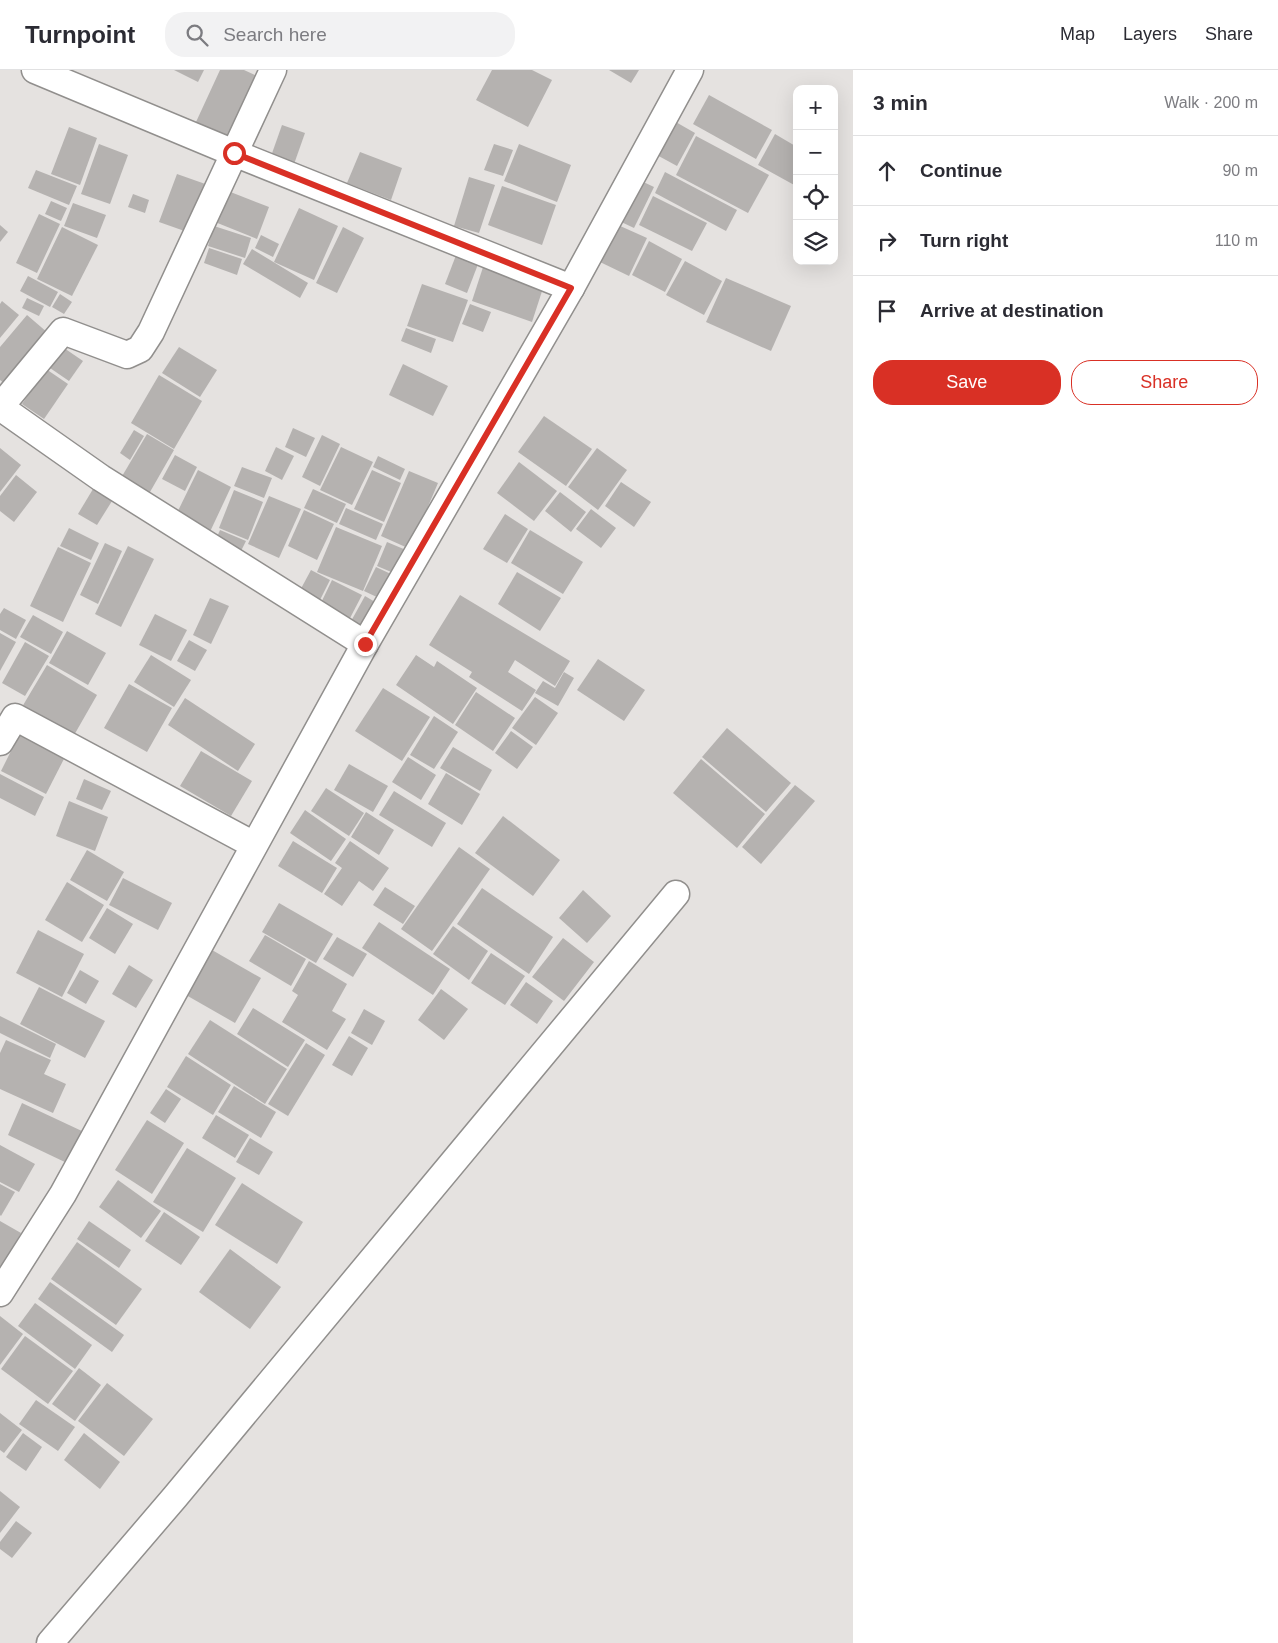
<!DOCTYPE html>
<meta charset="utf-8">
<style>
body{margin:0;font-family:Arial,sans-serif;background:#f2f2f3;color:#2b2b33}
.controls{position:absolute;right:15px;top:15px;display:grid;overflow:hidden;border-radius:10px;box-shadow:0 5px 20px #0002}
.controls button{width:45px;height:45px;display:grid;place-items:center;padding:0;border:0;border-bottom:1px solid #e1e1e2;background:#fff;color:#2b2b33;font:25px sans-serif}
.stop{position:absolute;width:15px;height:15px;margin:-11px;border:4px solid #d93025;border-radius:50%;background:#fff}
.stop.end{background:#d93025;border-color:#fff;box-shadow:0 1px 5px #0008}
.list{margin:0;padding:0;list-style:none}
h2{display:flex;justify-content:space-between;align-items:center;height:65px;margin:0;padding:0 20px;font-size:21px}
h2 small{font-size:16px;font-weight:400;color:#7c7c81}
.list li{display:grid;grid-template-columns:32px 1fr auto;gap:15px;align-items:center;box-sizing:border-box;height:70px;padding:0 20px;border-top:1px solid #e1e1e2}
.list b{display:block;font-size:19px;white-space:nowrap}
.list em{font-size:16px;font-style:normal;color:#7c7c81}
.actions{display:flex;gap:10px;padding:15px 20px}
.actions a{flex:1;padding:11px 0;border:1px solid #d93025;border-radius:20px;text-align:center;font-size:18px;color:#d93025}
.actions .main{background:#d93025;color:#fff}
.icon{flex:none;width:28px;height:28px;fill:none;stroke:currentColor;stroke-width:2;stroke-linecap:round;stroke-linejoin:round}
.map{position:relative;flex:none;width:853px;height:1573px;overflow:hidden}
header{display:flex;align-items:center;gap:30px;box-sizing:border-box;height:70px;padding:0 25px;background:#fff;border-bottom:1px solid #e1e1e2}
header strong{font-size:24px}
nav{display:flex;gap:28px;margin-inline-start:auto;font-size:18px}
.search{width:350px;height:45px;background:#f2f2f3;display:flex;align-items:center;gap:12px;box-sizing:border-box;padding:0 18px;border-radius:20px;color:#7c7c81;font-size:19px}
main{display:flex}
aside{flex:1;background:#fff}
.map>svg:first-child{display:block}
</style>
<header>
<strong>Turnpoint</strong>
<div class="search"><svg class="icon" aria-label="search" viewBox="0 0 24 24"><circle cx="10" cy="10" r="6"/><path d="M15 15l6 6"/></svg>Search here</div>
<nav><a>Map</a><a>Layers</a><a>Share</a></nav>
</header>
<main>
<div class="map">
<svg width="853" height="1573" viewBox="0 0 853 1573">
<rect width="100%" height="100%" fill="#e5e2e0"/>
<g fill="#b5b2b0">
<polygon points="174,0 204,0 198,12"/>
<polygon points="220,0 244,0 259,7 232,69 196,52"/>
<polygon points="492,0 532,0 552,10 528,57 476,30"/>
<polygon points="609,0 639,0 631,13"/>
<polygon points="709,25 772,60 756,89 693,54"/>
<polygon points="674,51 695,63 677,96 655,84"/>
<polygon points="282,55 305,63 293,97 270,89"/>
<polygon points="69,57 97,68 80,115 51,104"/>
<polygon points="775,64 797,77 796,116 758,95"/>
<polygon points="696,66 769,105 748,143 676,105"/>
<polygon points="99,74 128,85 110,134 81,124"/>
<polygon points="494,74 513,80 503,106 484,100"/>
<polygon points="519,74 571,95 557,132 504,111"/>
<polygon points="360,82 402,98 391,130 347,113"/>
<polygon points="36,100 77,116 69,135 28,118"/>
<polygon points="665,102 737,140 726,161 655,123"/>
<polygon points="177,104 211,116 193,164 159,152"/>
<polygon points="469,107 495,115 479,163 454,156"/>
<polygon points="637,109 654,117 634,158 617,150"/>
<polygon points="502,116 556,135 542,175 488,155"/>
<polygon points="228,121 269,137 257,169 215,152"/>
<polygon points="133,124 149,130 145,143 128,137"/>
<polygon points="653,126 707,153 692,181 639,155"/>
<polygon points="51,131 67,138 61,151 45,144"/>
<polygon points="73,133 106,145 97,168 64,156"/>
<polygon points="299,138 338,156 314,210 274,192"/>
<polygon points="39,144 60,154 37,203 16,193"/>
<polygon points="0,155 8,162 0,172"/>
<polygon points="618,155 647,168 629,206 600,192"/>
<polygon points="214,156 251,168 245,188 208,176"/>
<polygon points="62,157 98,175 72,226 37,209"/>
<polygon points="343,157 364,168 337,223 316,213"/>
<polygon points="261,165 279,174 273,187 255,178"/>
<polygon points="649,171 682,189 665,222 632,205"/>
<polygon points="209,178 242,189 237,205 204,193"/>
<polygon points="252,179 308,213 300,228 243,194"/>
<polygon points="458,180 480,189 467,223 445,214"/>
<polygon points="485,191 545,212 532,252 472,231"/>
<polygon points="685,191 722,211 704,245 666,225"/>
<polygon points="28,206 58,222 50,237 20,221"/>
<polygon points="726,208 791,236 771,281 706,252"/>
<polygon points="422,214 468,230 453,272 407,256"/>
<polygon points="60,224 72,232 64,244 52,237"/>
<polygon points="27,228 44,236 39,246 22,238"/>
<polygon points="2,231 19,245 0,268 0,234"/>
<polygon points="470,234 491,242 483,262 462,254"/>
<polygon points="27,245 48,263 5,314 0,310 0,277"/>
<polygon points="406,258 436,269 431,283 401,271"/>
<polygon points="179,277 217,300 200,327 162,303"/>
<polygon points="64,278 83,291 69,311 50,298"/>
<polygon points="403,294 448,316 433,346 389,325"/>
<polygon points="46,299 68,314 44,349 22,334"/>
<polygon points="159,305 202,331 174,379 131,353"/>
<polygon points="544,346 592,379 566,416 518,382"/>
<polygon points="293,358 315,368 306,387 285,377"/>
<polygon points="134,360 144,366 130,390 120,383"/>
<polygon points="147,364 174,380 146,429 118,413"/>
<polygon points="322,365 340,374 320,416 302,407"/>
<polygon points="276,377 294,386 282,410 265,401"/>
<polygon points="341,377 373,392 352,435 320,420"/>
<polygon points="0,378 21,395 0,422"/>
<polygon points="597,378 627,400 598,440 568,417"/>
<polygon points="175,385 197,397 185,421 162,409"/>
<polygon points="378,386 405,399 400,410 373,397"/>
<polygon points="519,392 557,421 534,451 497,423"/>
<polygon points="242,397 272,408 264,428 234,416"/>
<polygon points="198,400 231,417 208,466 174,449"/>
<polygon points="372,400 401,413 384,452 354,439"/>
<polygon points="409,401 438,413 410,479 381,466"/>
<polygon points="16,405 37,422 14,452 0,441 0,426"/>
<polygon points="621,412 651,432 634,457 605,436"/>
<polygon points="93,419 112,431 97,455 78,444"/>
<polygon points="313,419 346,434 337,453 304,438"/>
<polygon points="234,420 263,432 248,470 219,458"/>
<polygon points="560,422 586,442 571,462 545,441"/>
<polygon points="269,426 301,439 279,488 248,474"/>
<polygon points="346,438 383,454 376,470 339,454"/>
<polygon points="591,439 616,458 601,478 576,459"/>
<polygon points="304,440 334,454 317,490 288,476"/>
<polygon points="505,444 528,459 507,493 483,479"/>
<polygon points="336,457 382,476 363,521 317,502"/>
<polygon points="69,458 99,473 91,490 60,476"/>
<polygon points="220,460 246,471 239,485 214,474"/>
<polygon points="530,460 583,492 563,524 511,493"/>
<polygon points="387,472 406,480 396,504 377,496"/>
<polygon points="105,473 122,481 98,534 80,525"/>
<polygon points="128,476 154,489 121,557 95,544"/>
<polygon points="58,477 91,493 63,552 30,536"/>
<polygon points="376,497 393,505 381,529 364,521"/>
<polygon points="311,500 330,510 317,536 297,526"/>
<polygon points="517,502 561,528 540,561 498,534"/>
<polygon points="332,510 362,525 348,552 319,537"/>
<polygon points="460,525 570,591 555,616 515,590 508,602 536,620 522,641 469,607 472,602 429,575"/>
<polygon points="365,526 380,535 365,561 350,553"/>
<polygon points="210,528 229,536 211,574 193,565"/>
<polygon points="4,538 26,550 16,569 0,560 0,544"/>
<polygon points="155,544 187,560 171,591 139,575"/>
<polygon points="33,545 63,562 51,584 20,567"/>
<polygon points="67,561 106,583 88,615 49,593"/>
<polygon points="0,563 16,572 0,601"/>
<polygon points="189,570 207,580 195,601 177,591"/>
<polygon points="25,572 49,586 25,626 2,613"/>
<polygon points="151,585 191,610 174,637 134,612"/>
<polygon points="416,585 434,597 437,591 477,618 453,654 396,615"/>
<polygon points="598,589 645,620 624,651 577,620"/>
<polygon points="47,595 97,625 73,667 22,637"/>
<polygon points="564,602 574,608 558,636 535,623 543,611 555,618"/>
<polygon points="129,614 172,638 147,682 104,658"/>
<polygon points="383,618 430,647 402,691 355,661"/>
<polygon points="476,622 515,648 493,681 455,655"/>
<polygon points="535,627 558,643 536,675 512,658"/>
<polygon points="185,628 255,674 238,701 168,655"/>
<polygon points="434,646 458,662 434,699 410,685"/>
<polygon points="727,658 791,713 766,742 702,687"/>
<polygon points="22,659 67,683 46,724 1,701"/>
<polygon points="511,661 533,677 517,699 495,683"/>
<polygon points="453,677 492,700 480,721 440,698"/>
<polygon points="201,681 252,711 231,746 180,716"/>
<polygon points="408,687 436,705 421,730 392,712"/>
<polygon points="701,689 765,744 737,778 673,723"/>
<polygon points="349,694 388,716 373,742 334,720"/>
<polygon points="446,703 480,724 462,755 428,734"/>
<polygon points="0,704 44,727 35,746 0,728"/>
<polygon points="84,709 111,721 102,740 76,729"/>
<polygon points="795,715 815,731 761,794 742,777"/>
<polygon points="326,718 364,743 349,766 311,741"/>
<polygon points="394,721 446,753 432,777 379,745"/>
<polygon points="69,731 108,747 95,781 56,766"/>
<polygon points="305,740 346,769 331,791 290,763"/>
<polygon points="366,742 394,760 379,785 351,767"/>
<polygon points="503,746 560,790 533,826 475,783"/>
<polygon points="293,771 337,798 322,823 278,796"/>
<polygon points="350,771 389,798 373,821 359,811 342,836 324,824 342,798 335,793"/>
<polygon points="459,777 490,799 432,881 401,859"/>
<polygon points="87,780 124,802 107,831 70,810"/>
<polygon points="123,808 172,833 158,860 109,835"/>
<polygon points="67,812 104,835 82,872 45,850"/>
<polygon points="385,817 415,836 403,854 373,835"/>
<polygon points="482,818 553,867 529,904 457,854"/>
<polygon points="583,820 611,846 587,873 559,848"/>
<polygon points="279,833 333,864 316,893 262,862"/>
<polygon points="107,838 133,854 115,884 89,868"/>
<polygon points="379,852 450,899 433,925 362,878"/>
<polygon points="453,856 488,881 469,910 433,884"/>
<polygon points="38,860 84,884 62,927 16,903"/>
<polygon points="265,865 306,889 291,916 249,891"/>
<polygon points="337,867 367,884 353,907 323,889"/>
<polygon points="563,868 594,892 564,931 532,907"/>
<polygon points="212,880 261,908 235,953 186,925"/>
<polygon points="491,883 525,906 505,935 471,913"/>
<polygon points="309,891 347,914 332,941 346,949 327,980 282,952 298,925 292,921"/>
<polygon points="129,895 153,910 136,938 112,924"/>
<polygon points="80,900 99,911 86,934 67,923"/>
<polygon points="526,912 553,931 537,954 510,935"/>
<polygon points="39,917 105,951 85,988 20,954"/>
<polygon points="441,919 468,939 444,970 418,950"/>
<polygon points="253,938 305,970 288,997 237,964"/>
<polygon points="364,939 385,951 372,975 351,963"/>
<polygon points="0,946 56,974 50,988 0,963"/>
<polygon points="210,950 287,999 265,1034 188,984"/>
<polygon points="349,966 368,978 352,1006 332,995"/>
<polygon points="6,970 51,990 44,1004 66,1014 53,1043 0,1019 0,983"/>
<polygon points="306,973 325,985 288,1046 268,1034"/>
<polygon points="186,986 231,1015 213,1045 167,1017"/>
<polygon points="234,1016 276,1042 261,1068 218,1042"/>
<polygon points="166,1019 181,1029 165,1053 150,1043"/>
<polygon points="22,1033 84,1062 69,1094 8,1065"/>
<polygon points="216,1045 249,1065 235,1088 202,1068"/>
<polygon points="147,1050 184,1073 152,1124 115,1100"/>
<polygon points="250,1068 273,1082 259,1105 236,1092"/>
<polygon points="0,1075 35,1094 19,1122 0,1112"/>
<polygon points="187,1078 236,1108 203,1162 153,1132"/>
<polygon points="118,1110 161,1141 141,1168 99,1137"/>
<polygon points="242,1113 303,1152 277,1194 215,1155"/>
<polygon points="0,1114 15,1122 1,1146 0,1145"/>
<polygon points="164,1142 200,1167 181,1195 145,1171"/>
<polygon points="0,1151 21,1163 2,1197 0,1196"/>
<polygon points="89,1151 131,1180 119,1198 77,1169"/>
<polygon points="77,1172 142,1219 116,1255 51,1209"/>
<polygon points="230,1179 281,1217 250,1259 199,1222"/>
<polygon points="50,1212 124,1265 112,1282 38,1229"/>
<polygon points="35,1233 92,1275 75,1299 18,1256"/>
<polygon points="0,1246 23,1264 0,1295"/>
<polygon points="25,1266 73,1301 48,1334 1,1299"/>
<polygon points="79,1298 101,1315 75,1351 52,1334"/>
<polygon points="107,1313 153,1349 124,1386 78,1351"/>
<polygon points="36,1330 75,1357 58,1381 19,1354"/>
<polygon points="0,1343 22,1360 4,1383 0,1380"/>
<polygon points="23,1363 42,1377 26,1401 6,1387"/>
<polygon points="84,1363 120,1392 100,1419 64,1390"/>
<polygon points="0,1421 20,1437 0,1463"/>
<polygon points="16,1451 32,1463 12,1488 0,1479 0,1472"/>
</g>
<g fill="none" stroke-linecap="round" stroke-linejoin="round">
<defs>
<g id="minor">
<polyline points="35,0 234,83 571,218"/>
<polyline points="0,337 63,261 127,285 140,279 151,262 273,0"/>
<polyline points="0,337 101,408 365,574"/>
<polyline points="0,672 15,647 254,775"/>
<polyline points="0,1223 63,1124 365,574 571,218 690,0"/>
<polyline points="50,1573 175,1427 676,824"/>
</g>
</defs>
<use href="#minor" stroke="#918f8d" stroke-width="29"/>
<use href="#minor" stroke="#fff" stroke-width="26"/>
</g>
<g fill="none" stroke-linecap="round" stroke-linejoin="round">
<polyline stroke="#d93025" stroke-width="6" points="234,83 571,218 365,574"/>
</g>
</svg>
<div class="controls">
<button>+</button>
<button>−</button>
<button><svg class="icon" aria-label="locate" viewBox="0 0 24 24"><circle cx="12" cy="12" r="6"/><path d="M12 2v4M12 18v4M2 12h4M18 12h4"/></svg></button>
<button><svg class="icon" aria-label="layers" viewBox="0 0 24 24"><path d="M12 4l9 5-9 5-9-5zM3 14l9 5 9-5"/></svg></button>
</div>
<div class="stop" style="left:234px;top:83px"></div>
<div class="stop end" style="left:365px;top:574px"></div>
</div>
<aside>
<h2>3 min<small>Walk · 200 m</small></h2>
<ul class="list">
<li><svg class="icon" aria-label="ahead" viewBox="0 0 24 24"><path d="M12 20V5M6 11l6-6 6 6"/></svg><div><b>Continue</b></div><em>90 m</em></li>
<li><svg class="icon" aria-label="right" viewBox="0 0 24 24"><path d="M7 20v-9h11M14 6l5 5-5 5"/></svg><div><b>Turn right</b></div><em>110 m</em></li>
<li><svg class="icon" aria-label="arrive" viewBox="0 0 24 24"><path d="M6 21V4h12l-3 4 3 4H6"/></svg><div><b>Arrive at destination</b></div></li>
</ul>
<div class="actions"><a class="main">Save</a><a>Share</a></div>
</aside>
</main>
